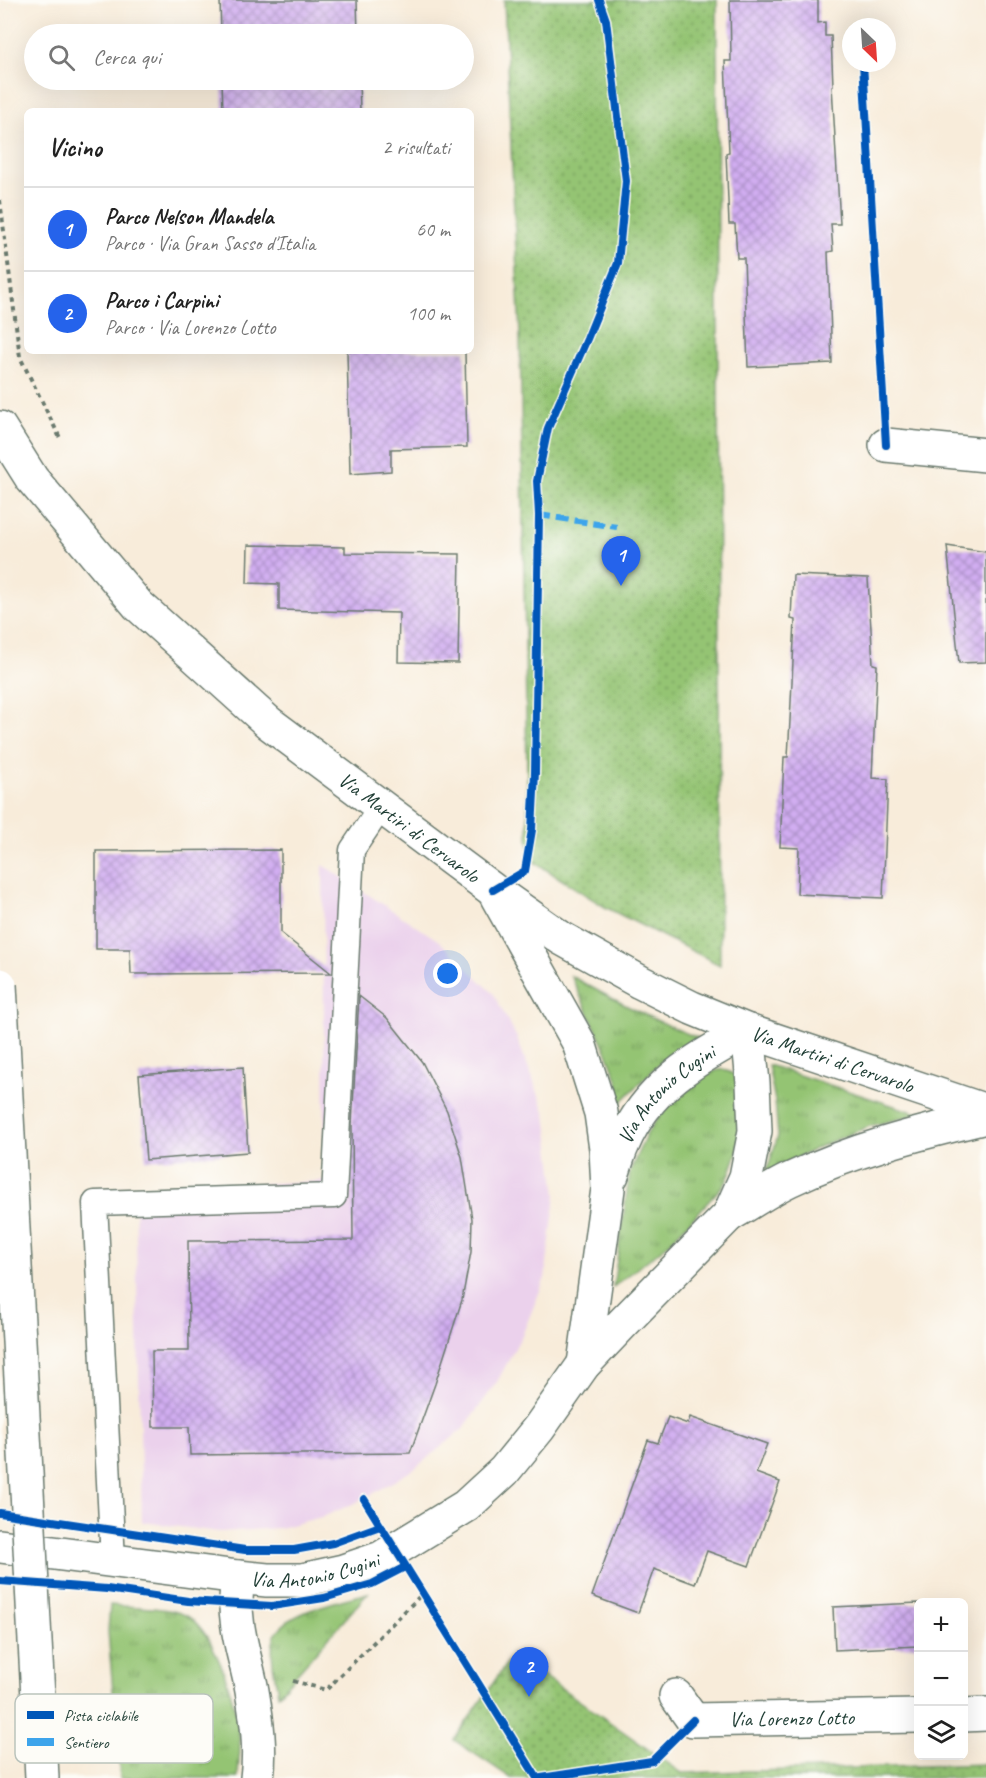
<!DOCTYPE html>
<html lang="it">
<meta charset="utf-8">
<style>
body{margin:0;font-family:Caveat,sans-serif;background:#f2f2f2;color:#222}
.controls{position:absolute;right:18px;bottom:18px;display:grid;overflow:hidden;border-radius:9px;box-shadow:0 6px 24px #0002}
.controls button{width:54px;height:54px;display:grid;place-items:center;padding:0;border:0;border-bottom:2px solid #e0e0e0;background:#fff;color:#222;font:30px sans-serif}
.compass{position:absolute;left:842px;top:18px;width:54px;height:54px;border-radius:50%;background:#fff;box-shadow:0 6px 24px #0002;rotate:155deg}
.you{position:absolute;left:448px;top:974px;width:21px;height:21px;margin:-15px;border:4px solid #fff;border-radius:50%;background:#1a73e8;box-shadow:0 0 0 9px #1a73e833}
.badge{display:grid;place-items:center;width:39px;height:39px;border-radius:50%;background:#2563eb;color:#fff;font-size:20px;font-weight:700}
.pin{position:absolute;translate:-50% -50px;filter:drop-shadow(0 2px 3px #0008)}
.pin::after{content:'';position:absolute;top:32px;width:21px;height:18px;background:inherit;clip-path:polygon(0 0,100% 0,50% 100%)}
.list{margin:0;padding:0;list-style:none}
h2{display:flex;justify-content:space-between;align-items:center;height:78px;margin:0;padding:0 24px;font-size:26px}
h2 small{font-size:20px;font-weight:400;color:#767676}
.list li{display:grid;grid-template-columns:39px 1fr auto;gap:18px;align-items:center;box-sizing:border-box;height:84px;padding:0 24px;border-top:2px solid #e0e0e0}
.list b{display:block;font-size:22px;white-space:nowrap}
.list p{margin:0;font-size:20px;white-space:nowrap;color:#767676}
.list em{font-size:20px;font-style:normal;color:#767676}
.icon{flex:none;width:33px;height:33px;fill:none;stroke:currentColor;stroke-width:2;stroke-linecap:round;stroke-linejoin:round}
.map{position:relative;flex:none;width:986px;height:1778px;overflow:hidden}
.search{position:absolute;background:#fff;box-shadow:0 6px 24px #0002;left:24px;top:24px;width:450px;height:66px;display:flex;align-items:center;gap:15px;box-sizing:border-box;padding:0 21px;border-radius:33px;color:#767676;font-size:22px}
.panel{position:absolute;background:#fff;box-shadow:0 6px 24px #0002;left:24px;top:108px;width:450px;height:246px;border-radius:9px}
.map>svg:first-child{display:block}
</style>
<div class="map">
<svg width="986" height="1778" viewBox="0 0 986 1778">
<defs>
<pattern id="grass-tufts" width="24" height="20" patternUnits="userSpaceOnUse" patternTransform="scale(1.5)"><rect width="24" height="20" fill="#94c473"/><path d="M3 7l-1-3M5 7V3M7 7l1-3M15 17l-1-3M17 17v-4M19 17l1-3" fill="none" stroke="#78a05f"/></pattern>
<pattern id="park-dots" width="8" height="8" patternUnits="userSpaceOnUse" patternTransform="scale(1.5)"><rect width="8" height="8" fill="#94c473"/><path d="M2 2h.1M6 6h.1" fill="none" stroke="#78a05f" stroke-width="1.8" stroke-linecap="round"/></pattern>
<pattern id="building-cross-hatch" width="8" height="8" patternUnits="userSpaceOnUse" patternTransform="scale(1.5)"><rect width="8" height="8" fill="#d1adf1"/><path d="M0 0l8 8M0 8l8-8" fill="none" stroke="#a98ec4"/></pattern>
</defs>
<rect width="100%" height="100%" fill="#fdfcf7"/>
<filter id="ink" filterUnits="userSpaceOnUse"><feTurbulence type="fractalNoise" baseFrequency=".0167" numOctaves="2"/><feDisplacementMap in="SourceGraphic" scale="12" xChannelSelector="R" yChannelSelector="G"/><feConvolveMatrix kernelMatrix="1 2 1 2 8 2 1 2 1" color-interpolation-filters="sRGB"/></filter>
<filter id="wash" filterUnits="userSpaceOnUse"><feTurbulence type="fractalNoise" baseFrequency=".008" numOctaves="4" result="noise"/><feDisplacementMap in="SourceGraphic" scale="24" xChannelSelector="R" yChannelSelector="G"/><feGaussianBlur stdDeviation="1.35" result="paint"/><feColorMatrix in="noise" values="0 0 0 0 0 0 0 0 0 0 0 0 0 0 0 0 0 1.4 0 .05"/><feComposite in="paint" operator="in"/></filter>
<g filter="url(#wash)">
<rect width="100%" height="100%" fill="#f8ecda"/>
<polygon fill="#ebd1ec" points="323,865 439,941 493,993 517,1038 546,1114 556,1195 545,1278 523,1333 497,1382 463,1429 414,1469 364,1499 325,1516 280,1528 219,1532 142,1522 135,1189 325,1181"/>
<g fill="url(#grass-tufts)" stroke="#5a8054" stroke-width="1.5">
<path d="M571 976C613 1000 653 1020 698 1038L668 1055 618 1105V1082L608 1055Z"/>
<polygon points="768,1065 919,1114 870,1126 823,1145 766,1173 778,1136 775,1101"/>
<polygon points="723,1069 737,1076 740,1117 738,1150 727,1181 698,1213 666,1246 613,1287 630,1171 645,1137 661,1112 684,1090 706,1073"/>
<path d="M368 1593 278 1695C276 1677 269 1656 274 1639 280 1612 344 1600 368 1593Z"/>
<path d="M110 1605C128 1607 173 1607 187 1616 217 1633 240 1713 240 1746 240 1756 238 1767 238 1778H120L108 1631Z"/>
</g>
<g fill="url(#park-dots)" stroke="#5a8054" stroke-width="1.5">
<polygon points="504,0 717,0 720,965 605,907 531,860 528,838 520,335"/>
<polygon points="513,1654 682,1773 986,1764 986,1778 511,1778 454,1740"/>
</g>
<g id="blocks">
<g fill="url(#building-cross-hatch)">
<polygon points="220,0 357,0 358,34 221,34"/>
<polygon points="730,0 818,0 818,23 825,22 825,36 831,36 833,86 832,86 840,224 831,224 833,251 828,252 832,363 748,367 744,258 737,258 735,224 729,224 726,153 729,152 725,61 731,61"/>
<polygon points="222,80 359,80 360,111 223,111"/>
<polygon points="347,351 465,351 467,447 391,449 391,471 350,474"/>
<polygon points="248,545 345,547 345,553 460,554 458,663 398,662 399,613 279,610 279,584 247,583"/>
<polygon points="947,546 986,552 986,662 959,663"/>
<polygon points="793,575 868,578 873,664 877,665 872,778 888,779 883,898 797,894 799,848 780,847 784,757 788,757 791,702 795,620 791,619"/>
<polygon points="281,850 281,933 331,973 131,974 130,949 96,949 96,851"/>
<polygon points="359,996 387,1018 422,1062 447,1111 462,1157 472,1219 471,1252 462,1300 435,1384 410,1453 190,1455 189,1427 153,1427 152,1351 189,1351 188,1241 353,1240 352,1125"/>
<polygon points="243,1067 248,1152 146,1160 139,1075"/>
<polygon points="668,1417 688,1424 690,1417 767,1444 756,1473 780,1482 749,1566 707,1551 695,1584 654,1569 638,1613 592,1596 648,1440 658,1443"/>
<polygon points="918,1603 918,1646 835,1650 833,1607"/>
</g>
</g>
</g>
<g filter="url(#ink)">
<use href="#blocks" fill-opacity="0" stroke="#6b7a6e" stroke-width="1.5"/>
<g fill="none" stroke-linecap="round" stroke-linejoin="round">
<defs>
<polyline id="lane" points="113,1561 95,1203 334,1196 352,850 381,807"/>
<g id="street">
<path id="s1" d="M0 428 32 479 138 605 269 723 493 890 561 938 640 982 692 1008 748 1031 986 1111"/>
<polyline points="886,445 986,455"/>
<polyline points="497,897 579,1043 601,1113 606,1149 608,1189 584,1364"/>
<path id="s2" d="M612 1175C616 1165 618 1154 623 1144 647 1087 696 1058 748 1031"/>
<path d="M729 1215C749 1204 768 1190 789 1180 852 1150 919 1133 986 1117"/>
<path id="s3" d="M0 1546 238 1577 267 1580H302L343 1571 381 1558 466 1506 504 1471 539 1428 584 1364 624 1322 729 1215 746 1177 755 1131 753 1083 748 1031"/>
<path id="s4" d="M676 1696 693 1720 918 1716"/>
<polyline points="964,1715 986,1714"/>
</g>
<g id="secondary">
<path d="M238 1577C236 1591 235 1605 237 1619 239 1643 248 1667 252 1691 257 1720 261 1749 257 1778"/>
<polyline points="39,1716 42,1778"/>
</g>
</defs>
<use href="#lane" stroke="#6b7a6e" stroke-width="27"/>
<use href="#street" stroke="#6b7a6e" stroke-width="36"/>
<use href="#secondary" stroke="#6b7a6e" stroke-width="36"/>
<g stroke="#6b7a6e" stroke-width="4" stroke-dasharray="4.5 4.5" stroke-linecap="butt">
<polyline points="0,200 20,357 60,438"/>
<polyline points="293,1681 326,1690 422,1594"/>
</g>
<use href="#lane" stroke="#fff" stroke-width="24"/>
<use href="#street" stroke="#fff" stroke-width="33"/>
<use href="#secondary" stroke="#fff" stroke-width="33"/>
<defs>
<polyline id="secondary-bridge" points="0,985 39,1716"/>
</defs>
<use href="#secondary-bridge" stroke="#6b7a6e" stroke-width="36" stroke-linecap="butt"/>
<use href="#secondary-bridge" stroke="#fff" stroke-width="33"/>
<polyline stroke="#3da4eb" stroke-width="6" stroke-dasharray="12 6" stroke-linecap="butt" points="539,515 617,527"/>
<defs>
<g id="cycleway">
<polyline points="863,63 886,445"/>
<polyline points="493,890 525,871 532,830 535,773 539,515 537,481 548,428 587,339 618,263 626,181 606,20 599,0"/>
<polyline points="364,1499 537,1778"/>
<polyline points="0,1513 245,1550 294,1550 333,1543 380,1526"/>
<polyline points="0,1581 107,1589 188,1601 272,1606 324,1598 372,1584 405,1567"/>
<polyline points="541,1778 652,1761 693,1720"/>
</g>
</defs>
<use href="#cycleway" stroke="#fdfcf7" stroke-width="11"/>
<use href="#cycleway" stroke="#0057b8" stroke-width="8"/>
</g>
</g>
<g text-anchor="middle" stroke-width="5" stroke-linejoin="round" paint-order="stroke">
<g font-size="21" fill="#1f3d34" stroke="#fdfcf7">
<text dy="7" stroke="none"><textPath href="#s1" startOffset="576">Via Martiri di Cervarolo</textPath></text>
<text dy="7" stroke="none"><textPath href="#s1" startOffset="1062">Via Martiri di Cervarolo</textPath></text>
<text dy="7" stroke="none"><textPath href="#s2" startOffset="100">Via Antonio Cugini</textPath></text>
<text dy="7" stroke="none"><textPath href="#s3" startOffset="318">Via Antonio Cugini</textPath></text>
<text dy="7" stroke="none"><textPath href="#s4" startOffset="128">Via Lorenzo Lotto</textPath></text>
</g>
</g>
<rect x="15" y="1694" width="198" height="69" rx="9" fill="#fdfcf7" stroke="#bac3bc" stroke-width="1.5"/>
<rect x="27" y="1711" width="27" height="8" fill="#0057b8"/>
<rect x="27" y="1738" width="27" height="8" fill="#3da4eb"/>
<g font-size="16" fill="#1f3d34">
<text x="64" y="1721">Pista ciclabile</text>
<text x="64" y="1748">Sentiero</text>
</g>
</svg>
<div class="controls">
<button>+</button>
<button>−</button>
<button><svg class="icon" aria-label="layers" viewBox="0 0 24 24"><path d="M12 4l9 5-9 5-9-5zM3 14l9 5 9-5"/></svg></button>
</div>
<svg class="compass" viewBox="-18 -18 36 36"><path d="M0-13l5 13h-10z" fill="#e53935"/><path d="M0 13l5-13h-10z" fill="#767676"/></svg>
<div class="you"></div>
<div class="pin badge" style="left:621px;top:586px">1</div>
<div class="pin badge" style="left:529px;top:1697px">2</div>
<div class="search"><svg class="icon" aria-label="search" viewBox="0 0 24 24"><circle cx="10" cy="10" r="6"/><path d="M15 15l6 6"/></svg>Cerca qui</div>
<section class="panel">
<h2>Vicino<small>2 risultati</small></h2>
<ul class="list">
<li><span class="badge">1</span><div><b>Parco Nelson Mandela</b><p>Parco · Via Gran Sasso d'Italia</p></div><em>60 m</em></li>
<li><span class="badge">2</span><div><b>Parco i Carpini</b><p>Parco · Via Lorenzo Lotto</p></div><em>100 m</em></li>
</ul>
</section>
</div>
